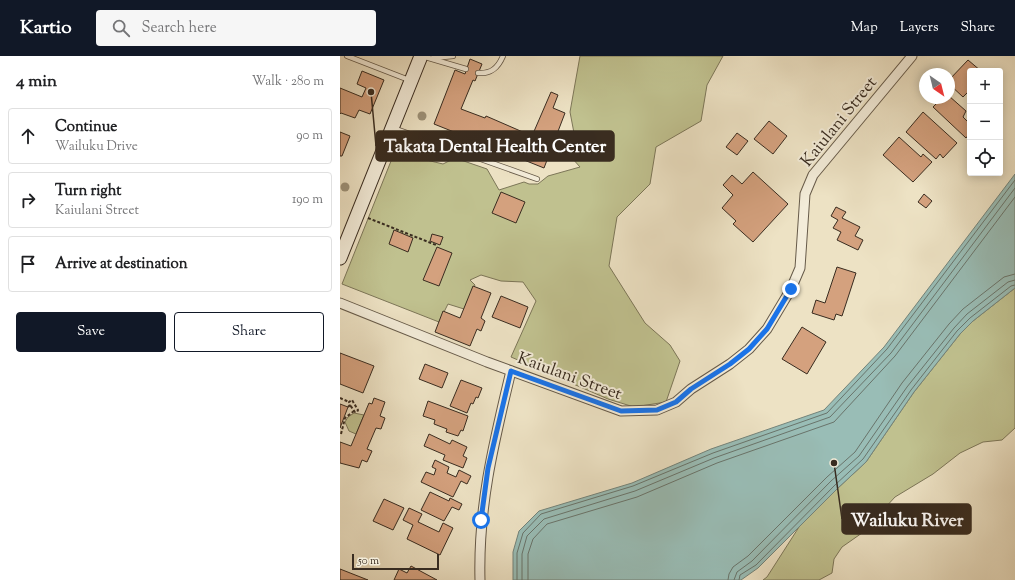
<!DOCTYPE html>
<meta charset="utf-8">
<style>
body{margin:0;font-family:"Sorts Mill Goudy",serif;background:#f6f6f6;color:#202124}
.controls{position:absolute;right:12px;top:12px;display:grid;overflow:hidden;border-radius:4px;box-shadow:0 2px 10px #0003}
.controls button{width:36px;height:36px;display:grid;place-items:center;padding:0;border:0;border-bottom:1px solid #e0e0e0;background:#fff;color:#202124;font:20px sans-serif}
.compass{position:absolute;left:579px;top:12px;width:36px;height:36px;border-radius:50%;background:#fff;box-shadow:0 2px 10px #0003;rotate:145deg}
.scale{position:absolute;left:12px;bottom:10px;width:87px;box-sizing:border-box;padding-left:4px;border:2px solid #392c20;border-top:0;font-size:11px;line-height:14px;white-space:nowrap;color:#392c20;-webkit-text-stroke:3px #f3ecd9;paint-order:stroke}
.stop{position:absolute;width:12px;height:12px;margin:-9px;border:3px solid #1a73e8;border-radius:50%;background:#fff}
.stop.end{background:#1a73e8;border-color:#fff;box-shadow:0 1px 4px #0008}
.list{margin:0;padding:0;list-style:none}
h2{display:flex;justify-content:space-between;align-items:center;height:52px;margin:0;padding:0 16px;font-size:17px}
h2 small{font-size:13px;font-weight:400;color:#757577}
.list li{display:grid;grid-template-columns:26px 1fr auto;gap:12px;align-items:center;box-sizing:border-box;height:56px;margin:0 8px 8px;padding:0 8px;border:1px solid #e0e0e0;border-radius:4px}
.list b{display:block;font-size:15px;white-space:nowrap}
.list p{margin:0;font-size:13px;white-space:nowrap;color:#757577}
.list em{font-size:13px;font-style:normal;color:#757577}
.actions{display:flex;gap:8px;padding:12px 16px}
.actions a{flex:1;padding:9px 0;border:1px solid #111827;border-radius:4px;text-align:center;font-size:14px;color:#111827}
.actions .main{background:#111827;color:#fff}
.icon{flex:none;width:22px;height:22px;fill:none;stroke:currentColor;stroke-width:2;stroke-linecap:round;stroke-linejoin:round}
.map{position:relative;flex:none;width:675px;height:524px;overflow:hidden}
header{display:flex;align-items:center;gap:24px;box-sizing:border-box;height:56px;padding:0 20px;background:#111827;color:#fff}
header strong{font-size:19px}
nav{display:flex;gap:22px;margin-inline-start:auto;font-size:14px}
.search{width:280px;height:36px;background:#f6f6f6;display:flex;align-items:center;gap:10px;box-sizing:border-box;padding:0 14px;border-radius:4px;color:#757577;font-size:15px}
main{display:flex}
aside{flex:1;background:#fff}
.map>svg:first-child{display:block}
</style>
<header>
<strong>Kartio</strong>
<div class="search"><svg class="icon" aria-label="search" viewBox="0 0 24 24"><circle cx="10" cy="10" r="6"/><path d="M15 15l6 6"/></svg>Search here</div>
<nav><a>Map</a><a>Layers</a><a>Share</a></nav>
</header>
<main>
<aside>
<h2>4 min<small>Walk · 280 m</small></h2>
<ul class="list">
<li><svg class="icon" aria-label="ahead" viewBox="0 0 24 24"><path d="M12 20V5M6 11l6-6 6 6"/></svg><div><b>Continue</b><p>Wailuku Drive</p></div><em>90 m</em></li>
<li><svg class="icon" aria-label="right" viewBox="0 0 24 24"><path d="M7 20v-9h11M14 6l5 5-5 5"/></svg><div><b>Turn right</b><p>Kaiulani Street</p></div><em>190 m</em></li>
<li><svg class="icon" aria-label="arrive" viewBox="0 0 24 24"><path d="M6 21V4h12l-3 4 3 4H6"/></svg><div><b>Arrive at destination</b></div></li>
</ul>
<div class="actions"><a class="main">Save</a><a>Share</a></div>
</aside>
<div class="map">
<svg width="675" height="524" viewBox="0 0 675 524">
<rect width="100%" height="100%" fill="#ede2c4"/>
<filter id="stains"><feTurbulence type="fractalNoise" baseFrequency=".005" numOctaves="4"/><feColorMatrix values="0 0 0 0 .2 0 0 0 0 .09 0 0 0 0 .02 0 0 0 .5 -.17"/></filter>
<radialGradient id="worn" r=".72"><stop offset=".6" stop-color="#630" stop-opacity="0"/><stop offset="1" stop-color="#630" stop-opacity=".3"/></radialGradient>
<g fill="#c0c18f" stroke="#7c7658">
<polygon points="240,0 383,0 367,29 361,65 316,91 310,128 277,161 269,210 305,267 330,289 340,305 326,346 294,351 268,343 171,301 196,245 183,226 161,225 141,219 130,224 135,229 124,253 108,248 99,266 2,228 61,80 88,91 82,103 103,108 115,102 147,113 159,134 184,126 189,128 198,128 208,120 240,111 232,102 234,96 231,88 234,77 230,56"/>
<polygon points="675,232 675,372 662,384 643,386 620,397 593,418 555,441 522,477 502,491 494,503 492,517 479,524 423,524 427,521 459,471 498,432 526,406 574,336 620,278 633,265"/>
<polygon points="14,357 24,359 16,378 9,375 5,366 8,361"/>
</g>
<polygon fill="#99bdb6" stroke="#73837a" points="675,118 675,232 633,265 620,278 574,336 526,406 498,432 418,512 401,524 173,524 173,496 179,475 199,455 292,427 371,393 484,354 544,291"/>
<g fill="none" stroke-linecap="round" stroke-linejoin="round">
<g stroke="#69746b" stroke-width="1">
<polyline points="177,524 177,497 183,477 201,458 293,430 373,397 487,357 547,293 675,124"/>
<polyline points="182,524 182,498 187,480 204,463 295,435 374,402 490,361 551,297 675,132"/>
<polyline points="188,524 188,498 193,483 207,468 297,441 377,407 494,366 555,300 675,141"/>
<polyline points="388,524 389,518 393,511 408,500 487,421 515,396 562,327 609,268 623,253 664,221 675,218"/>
<polyline points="394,524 397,516 412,505 491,425 519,400 567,331 614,272 627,258 668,226 675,224"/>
<polyline points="399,524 400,519 416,509 495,429 523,403 571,334 617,275 630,262 671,230 675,229"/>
</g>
</g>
<g fill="#d4a17e" stroke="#392c20">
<polygon points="130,3 142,8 135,25 133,24 121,53 145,62 146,60 192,80 211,36 218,39 213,52 225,57 204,112 94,68 115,14 125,18"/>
<polygon points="628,4 641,15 630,15 630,34 623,41 609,28 609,24"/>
<polygon points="22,15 44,24 30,58 19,54 15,62 1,57 0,58 0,32 22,41 26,32 17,28"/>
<polygon points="609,40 626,55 623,61 630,68 630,77 626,82 593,51 597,47 591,42 609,42"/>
<polygon points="583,56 617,87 603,102 600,98 596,103 566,76"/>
<polygon points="429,65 447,80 433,98 414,83"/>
<polygon points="0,76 10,80 2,100 0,100"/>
<polygon points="397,77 408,85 397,99 386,91"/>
<polygon points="559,81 581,101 583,98 592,106 573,126 543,99"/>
<polygon points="413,116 448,148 413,186 393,168 396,165 382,152 393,139 383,129 392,119 402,128"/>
<polygon points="161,136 185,146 176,167 152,157"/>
<polygon points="584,138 592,145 586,152 578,146"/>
<polygon points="496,151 506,156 502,162 520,171 515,180 523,184 518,194 497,184 501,176 493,172 498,164 491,160"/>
<polygon points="54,174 73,182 68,196 49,188"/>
<polygon points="92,178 103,181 100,189 90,185"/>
<polygon points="97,191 112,197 99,230 83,224"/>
<polygon points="497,211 516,217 502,260 496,258 494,264 472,257 476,244 485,247"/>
<polygon points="133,230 151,237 141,262 145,265 141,275 137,273 130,290 95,276 103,255 120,262"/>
<polygon points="161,240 188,251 180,272 152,261"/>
<polygon points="462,271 486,286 467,318 442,303"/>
<polygon points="0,297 34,310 23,337 0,328"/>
<polygon points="85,308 108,317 102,332 79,323"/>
<polygon points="121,324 142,332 138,342 136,341 133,348 131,347 127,357 110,350"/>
<polygon points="34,342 45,346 40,360 45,362 41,373 36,372 27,393 32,395 27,406 22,404 19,412 0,407 0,386 11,390 29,347 32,348"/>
<polygon points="88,345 128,360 123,375 121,374 118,380 106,376 107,373 94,368 95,364 83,360"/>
<polygon points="0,348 8,351 0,372"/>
<polygon points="89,378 110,388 112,384 127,391 123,400 127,402 123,412 103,404 105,399 84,390"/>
<polygon points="95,404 109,411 107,417 116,421 119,414 131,420 127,428 121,425 113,441 81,426 86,416 94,419 96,413 92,411"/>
<polygon points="90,436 109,445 110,442 122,448 119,454 112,451 104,465 81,454"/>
<polygon points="44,443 64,452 53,474 33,465"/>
<polygon points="69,452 82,458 78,466 99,476 103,467 113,472 100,499 67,483 73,469 63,464"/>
<polygon points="71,510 97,524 54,524 59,513 67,517"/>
<polygon points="0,513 28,524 0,524"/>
</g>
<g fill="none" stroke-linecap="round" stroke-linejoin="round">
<defs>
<g id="service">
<polyline points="7,0 69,24"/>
<polyline points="82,0 126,13"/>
<polyline points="93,2 113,0"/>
<path d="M138 17C151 18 158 12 163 0"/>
<polyline points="53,72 197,123"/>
</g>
<g id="minor">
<polyline points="0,247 147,306 281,355 317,354 336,346 351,333 390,308 409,293 427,273 451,233 460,212 465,138 473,119 572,0"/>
<path d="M140 524C138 450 154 386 171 315"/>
</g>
<polyline id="secondary" points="0,202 81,0"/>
</defs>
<use href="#service" stroke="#665a49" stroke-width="6"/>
<use href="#minor" stroke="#665a49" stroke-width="11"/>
<use href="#secondary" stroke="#392c20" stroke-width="15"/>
<g stroke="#392c20" stroke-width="2" stroke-dasharray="3 2" stroke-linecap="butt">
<polyline points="28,162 96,189"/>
<polyline points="0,342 9,346"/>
<polyline points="8,351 10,349 9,346 12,344 18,354 17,356 15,356 10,349"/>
<polyline points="1,378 5,362 14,355"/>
</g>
<use href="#service" stroke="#f3ecd9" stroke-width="4.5"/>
<use href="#minor" stroke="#f3ecd9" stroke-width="9"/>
<use href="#secondary" stroke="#f3ecd9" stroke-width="13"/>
</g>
<g fill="#9d9279">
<circle cx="82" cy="60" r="4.5"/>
<circle cx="5" cy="131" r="4.5"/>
</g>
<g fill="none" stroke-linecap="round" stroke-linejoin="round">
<polyline stroke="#1a73e8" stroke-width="5" points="141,464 148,412 171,315 281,355 317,354 336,346 351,333 390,308 409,293 427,273 451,233"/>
</g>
<g text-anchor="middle" stroke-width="4" stroke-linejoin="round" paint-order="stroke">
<g font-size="17" fill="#392c20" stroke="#f3ecd9">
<text transform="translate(498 65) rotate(-51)" y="6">Kaiulani Street</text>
<text transform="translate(230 319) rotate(20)" y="6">Kaiulani Street</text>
</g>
</g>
<path fill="none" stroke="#392c20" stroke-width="1.5" d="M31 36L36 90M494 407L502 463"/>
<g fill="#392c20" stroke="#f3ecd9" stroke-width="1.5">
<circle cx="31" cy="36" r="4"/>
<circle cx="494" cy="407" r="4"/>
</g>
<g fill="#392c20" stroke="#392c20" stroke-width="1.5">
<rect x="36" y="75" width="238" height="30" rx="4"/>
<rect x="502" y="448" width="129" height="30" rx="4"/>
</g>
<g font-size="18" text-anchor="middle" font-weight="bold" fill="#fff">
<text x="155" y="96">Takata Dental Health Center</text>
<text x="567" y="470">Wailuku River</text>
</g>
<rect width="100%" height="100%" filter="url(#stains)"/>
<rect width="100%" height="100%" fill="url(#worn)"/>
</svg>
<div class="controls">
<button>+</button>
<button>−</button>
<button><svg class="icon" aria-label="locate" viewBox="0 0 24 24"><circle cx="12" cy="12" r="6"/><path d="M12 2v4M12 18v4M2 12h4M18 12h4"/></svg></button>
</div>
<svg class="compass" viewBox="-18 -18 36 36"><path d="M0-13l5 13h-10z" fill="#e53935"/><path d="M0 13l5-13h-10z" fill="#757577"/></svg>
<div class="scale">50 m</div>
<div class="stop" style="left:141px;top:464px"></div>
<div class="stop end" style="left:451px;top:233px"></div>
</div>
</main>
